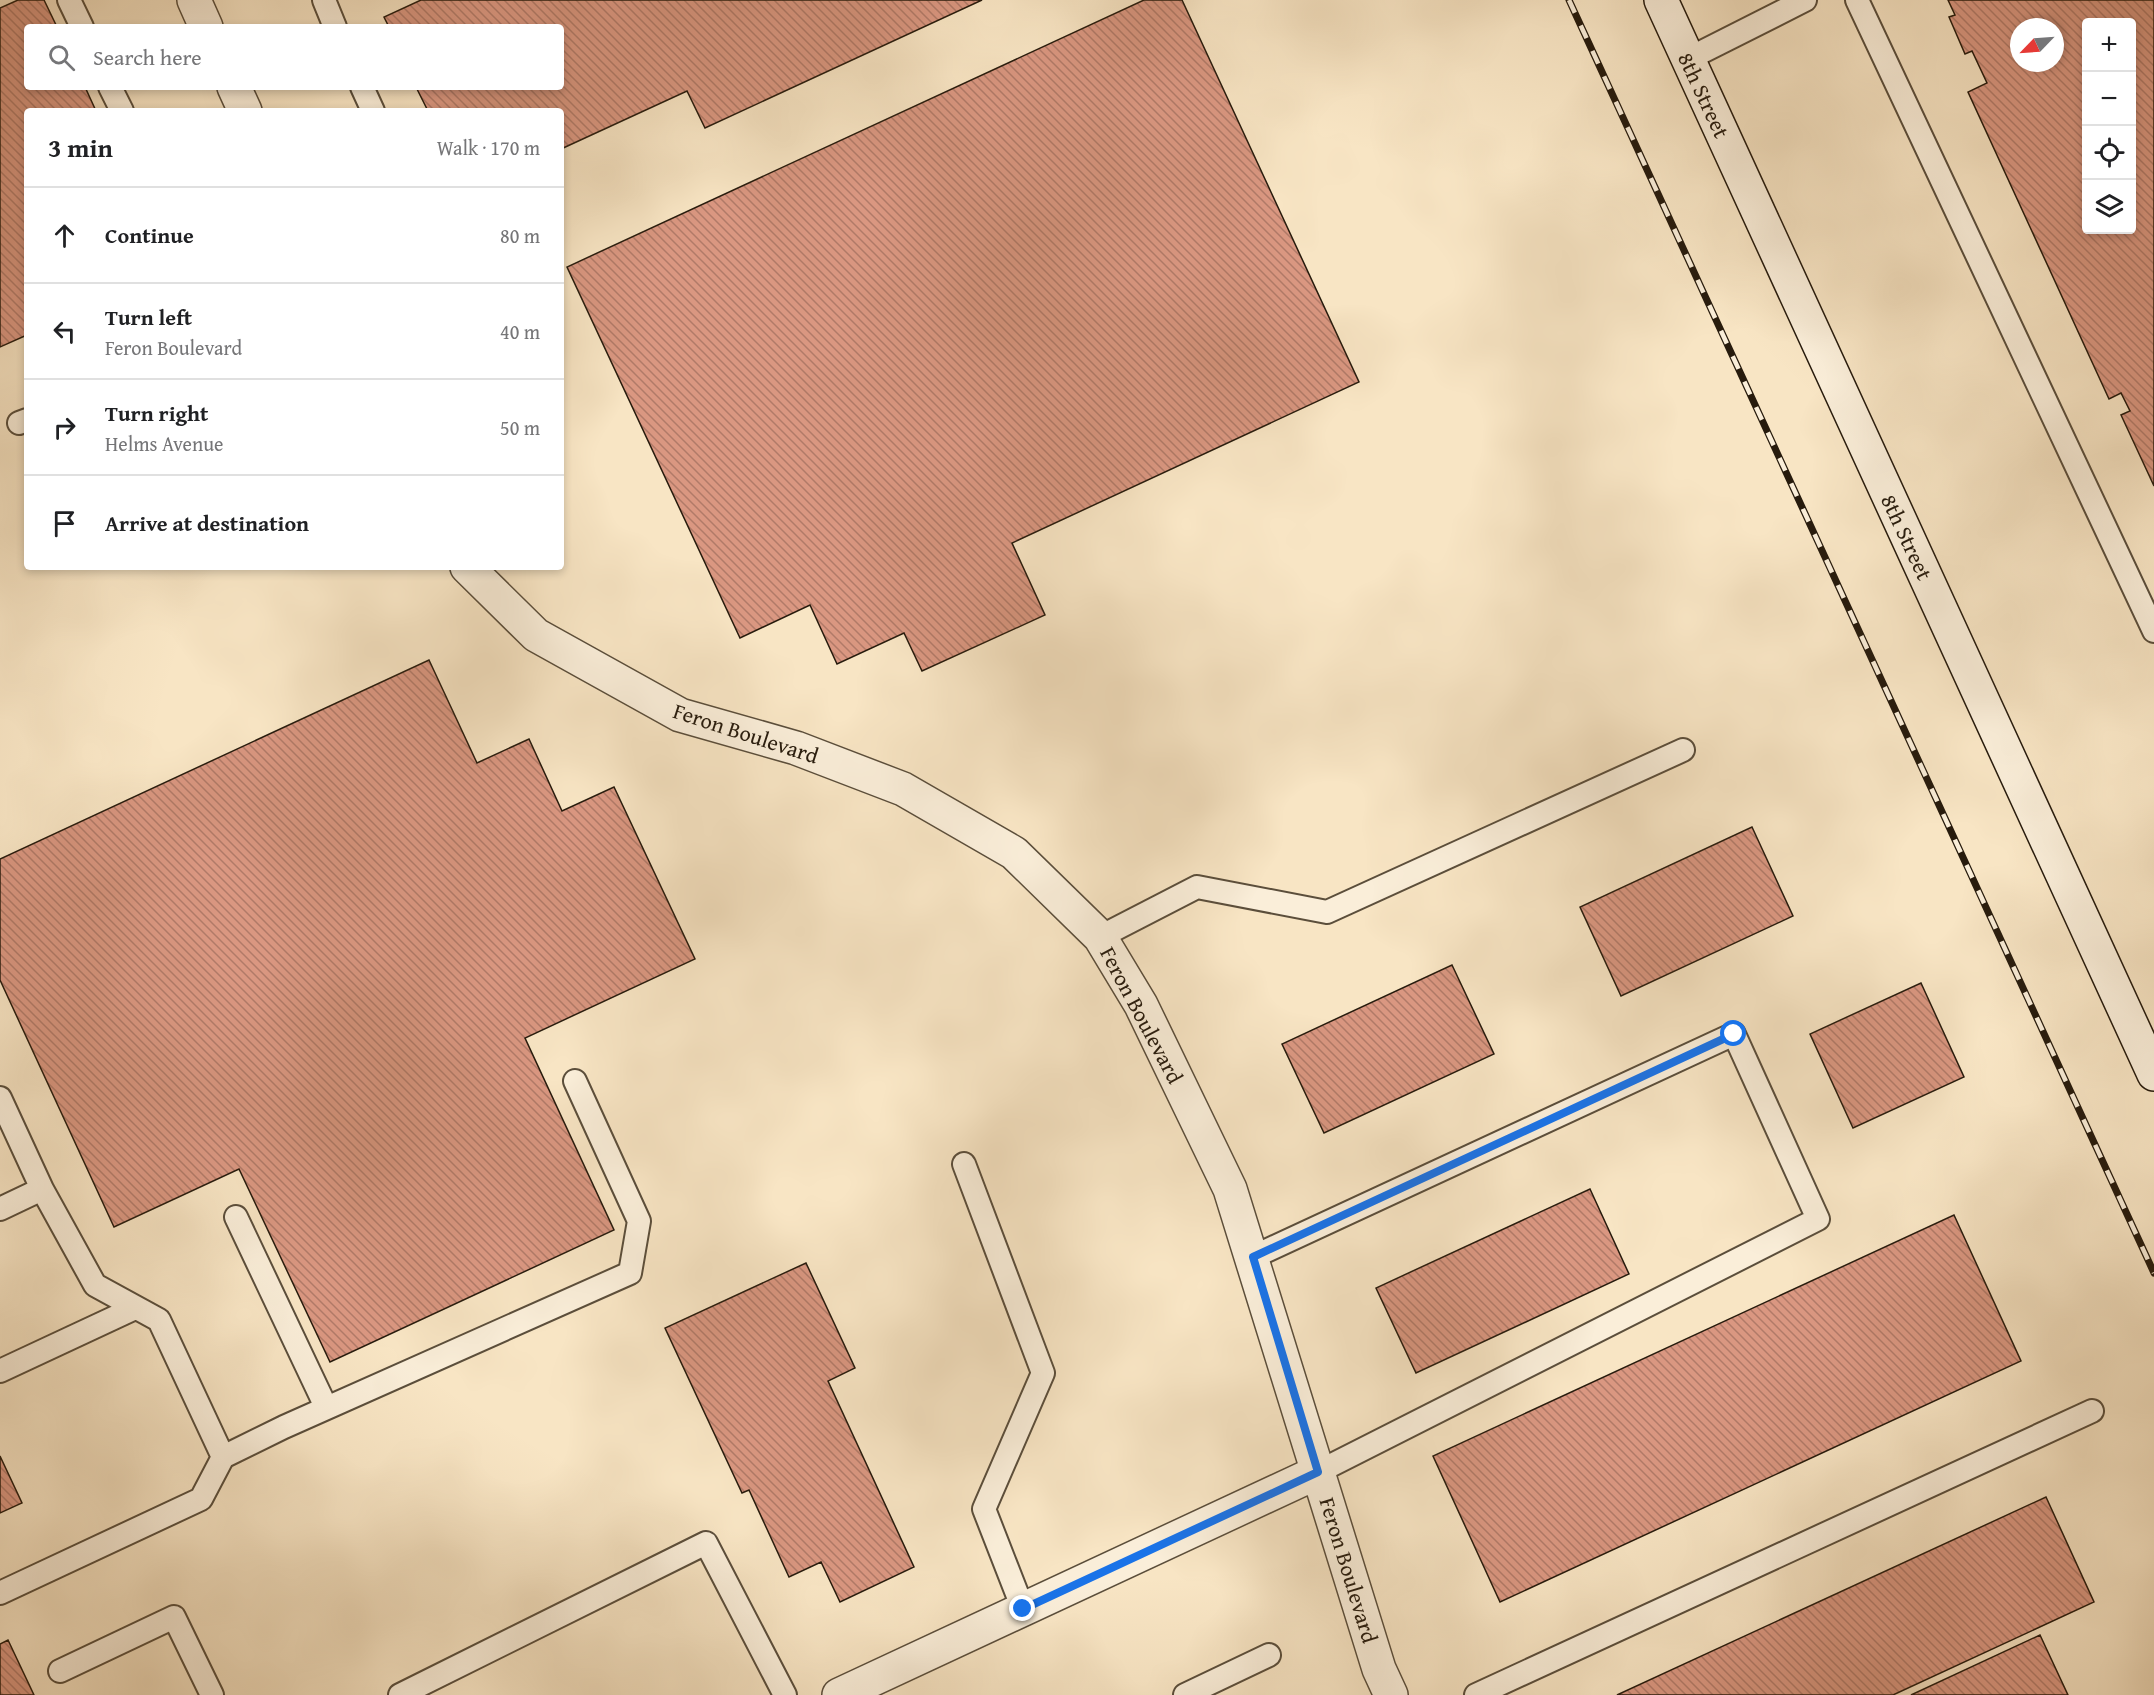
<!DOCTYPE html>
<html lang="en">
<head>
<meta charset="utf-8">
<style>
	:root { --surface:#fff; --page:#f2f2f2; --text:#202124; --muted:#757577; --line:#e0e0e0 }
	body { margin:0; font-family:"Gentium Book Plus",serif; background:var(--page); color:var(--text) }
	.controls { position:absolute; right:18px; top:18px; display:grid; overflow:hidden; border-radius:6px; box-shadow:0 3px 9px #0003 }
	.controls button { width:54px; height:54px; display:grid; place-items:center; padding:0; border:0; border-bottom:2px solid var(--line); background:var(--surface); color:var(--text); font:30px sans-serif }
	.compass { position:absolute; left:2010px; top:18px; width:54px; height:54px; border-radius:50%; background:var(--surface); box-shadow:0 3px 9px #0003; rotate:245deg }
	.stop { position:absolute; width:18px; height:18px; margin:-14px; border:4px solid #1a73e8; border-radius:50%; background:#fff }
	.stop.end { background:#1a73e8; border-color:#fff; box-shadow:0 2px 6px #0008 }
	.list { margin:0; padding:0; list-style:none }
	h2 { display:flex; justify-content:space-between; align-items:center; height:78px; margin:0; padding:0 24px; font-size:26px }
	h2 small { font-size:20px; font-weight:400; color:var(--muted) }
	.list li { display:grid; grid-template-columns:39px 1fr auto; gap:18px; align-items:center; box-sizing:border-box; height:96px; padding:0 24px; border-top:2px solid var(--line) }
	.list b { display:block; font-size:22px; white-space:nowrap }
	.list p { margin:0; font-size:20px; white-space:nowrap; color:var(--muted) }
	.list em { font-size:20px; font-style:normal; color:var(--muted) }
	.icon { flex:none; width:33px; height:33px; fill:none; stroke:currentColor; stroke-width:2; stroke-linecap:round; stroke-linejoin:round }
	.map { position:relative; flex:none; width:2154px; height:1695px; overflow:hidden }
	.search { position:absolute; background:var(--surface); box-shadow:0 3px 9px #0003; left:24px; top:24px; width:540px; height:66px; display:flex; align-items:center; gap:15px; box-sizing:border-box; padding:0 21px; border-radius:6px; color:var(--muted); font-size:22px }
	.panel { position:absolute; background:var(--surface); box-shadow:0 3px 9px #0003; left:24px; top:108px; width:540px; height:462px; border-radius:6px }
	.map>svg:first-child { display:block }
</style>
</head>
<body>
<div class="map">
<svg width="2154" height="1695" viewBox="0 0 2154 1695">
	<defs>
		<pattern id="building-back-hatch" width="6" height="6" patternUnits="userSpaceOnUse" patternTransform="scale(1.5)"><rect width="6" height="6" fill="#da9781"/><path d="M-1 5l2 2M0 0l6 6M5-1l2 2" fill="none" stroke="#b17a68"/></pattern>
	</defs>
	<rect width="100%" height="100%" fill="#f8e5c4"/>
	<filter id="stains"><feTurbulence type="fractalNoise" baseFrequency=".00333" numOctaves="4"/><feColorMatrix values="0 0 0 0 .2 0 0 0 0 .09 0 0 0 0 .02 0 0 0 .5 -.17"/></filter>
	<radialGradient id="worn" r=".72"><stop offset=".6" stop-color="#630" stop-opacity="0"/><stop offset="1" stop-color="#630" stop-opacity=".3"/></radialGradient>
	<path fill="url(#building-back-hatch)" stroke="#271b0d" stroke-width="1.5" fill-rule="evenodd" d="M18,0H44L57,27H27V87H85L96,111H27V335L0,347V8Z
		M421,0H982L705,128L687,91L561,149V111H428L416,87H561V27H389L384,17Z
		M1144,0H1182L1359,382L1012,543L1045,615L922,671L904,633L837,664L810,605L740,638L567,267Z
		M1948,0H2154V486L2121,415L2130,411L2121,393L2109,399L1968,92L1987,83L1972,51L1965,54L1949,17L1955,15ZM2086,22H2132V230H2086ZM2019,27H2055V63H2019Z
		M429,660L477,763L529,739L562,811L614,787L695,959L525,1038L614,1230L330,1362L239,1169L114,1227L0,980V859Z
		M1752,827L1793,916L1621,996L1580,907Z
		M1452,965L1494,1054L1324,1133L1282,1044Z
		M1921,983L1964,1077L1853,1128L1810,1034Z
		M1590,1189L1629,1274L1416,1373L1376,1288Z
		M1954,1215L2021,1361L1500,1602L1433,1456Z
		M806,1263L855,1368L828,1381L914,1567L840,1602L821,1562L789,1577L749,1490L742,1493L665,1328Z
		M0,1456L22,1503L0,1513Z
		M2046,1497L2094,1602L1893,1695H1617Z
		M2040,1635L2068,1695H1911Z
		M8,1640L34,1695H0V1644Z"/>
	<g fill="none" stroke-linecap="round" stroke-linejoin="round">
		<g stroke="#5b4e3b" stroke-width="26">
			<path id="lane" d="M69,0L82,27
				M324,0L335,27
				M1857,0L2154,631
				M1688,59L1805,0
				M110,87L122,111
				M362,87L373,111
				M19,423L27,420
				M1100,937L1197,887L1327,912L1683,750
				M0,1098L42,1189L0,1209
				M964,1164L1043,1373L984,1509L1023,1609
				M236,1217L326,1407
				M1253,1257L1734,1034L1818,1219L1318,1472
				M0,1371L135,1308
				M223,1457L284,1427L630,1273L639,1221L575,1081
				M0,1593L201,1499L223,1457L159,1320L95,1285L42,1189
				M60,1671L174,1617L212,1695
				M400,1695L706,1543L785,1695
				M1185,1695L1269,1655
				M1476,1695L2092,1411"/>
		</g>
		<g stroke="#5b4e3b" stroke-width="36">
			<path id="street" d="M194,0L206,27
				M234,87L245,111
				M467,567L536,635L680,715L796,748L903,789L1014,853L1100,937L1141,1005L1230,1189L1379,1669L1391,1695
				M839,1695L1318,1472"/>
		</g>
		<g stroke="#271b0d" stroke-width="36">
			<path id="secondary" d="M1661,0L2154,1074"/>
		</g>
		<use href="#lane" stroke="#faeed9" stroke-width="22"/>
		<use href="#street" stroke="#faeed9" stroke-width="33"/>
		<use href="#secondary" stroke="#faeed9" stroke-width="33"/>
		<g stroke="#271b0d" stroke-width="7">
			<path id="rail" d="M1569,0L2154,1273"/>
		</g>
		<use href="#rail" stroke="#faeed9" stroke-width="4.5" stroke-dasharray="14" stroke-linecap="butt"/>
	</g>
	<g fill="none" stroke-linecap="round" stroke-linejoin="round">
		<path stroke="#1a73e8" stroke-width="8" d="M1023,1609L1318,1472L1253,1257L1734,1034"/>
	</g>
	<g text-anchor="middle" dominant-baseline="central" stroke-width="6" stroke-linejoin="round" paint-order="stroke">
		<g font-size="22" fill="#271b0d" stroke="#faeed9">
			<text transform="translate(1704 95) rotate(65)">8th Street</text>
			<text transform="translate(1907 537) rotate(65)">8th Street</text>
			<text transform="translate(746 733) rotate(18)">Feron Boulevard</text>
			<text transform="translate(1142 1015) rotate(62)">Feron Boulevard</text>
			<text transform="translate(1349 1570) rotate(73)">Feron Boulevard</text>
		</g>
	</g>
	<rect width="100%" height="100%" filter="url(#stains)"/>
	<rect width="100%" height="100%" fill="url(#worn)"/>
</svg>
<div class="controls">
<button>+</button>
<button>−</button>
<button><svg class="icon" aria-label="locate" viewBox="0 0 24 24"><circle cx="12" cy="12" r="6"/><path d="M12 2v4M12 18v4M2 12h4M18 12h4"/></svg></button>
<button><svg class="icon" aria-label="layers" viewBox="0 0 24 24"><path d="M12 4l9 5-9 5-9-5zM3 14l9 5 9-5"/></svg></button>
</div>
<svg class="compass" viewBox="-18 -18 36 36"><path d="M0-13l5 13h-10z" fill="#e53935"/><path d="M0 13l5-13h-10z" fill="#757577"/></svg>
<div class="stop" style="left:1734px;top:1034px"></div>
<div class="stop end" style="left:1023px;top:1609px"></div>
<div class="search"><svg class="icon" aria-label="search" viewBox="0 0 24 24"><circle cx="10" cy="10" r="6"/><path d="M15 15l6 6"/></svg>Search here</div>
<section class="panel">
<h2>3 min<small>Walk · 170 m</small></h2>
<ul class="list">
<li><svg class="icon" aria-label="ahead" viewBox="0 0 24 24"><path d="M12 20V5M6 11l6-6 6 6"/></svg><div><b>Continue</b></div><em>80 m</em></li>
<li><svg class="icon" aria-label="left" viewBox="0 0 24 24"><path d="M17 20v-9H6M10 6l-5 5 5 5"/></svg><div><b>Turn left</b><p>Feron Boulevard</p></div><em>40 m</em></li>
<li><svg class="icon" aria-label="right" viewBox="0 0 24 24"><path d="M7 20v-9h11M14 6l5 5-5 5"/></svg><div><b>Turn right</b><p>Helms Avenue</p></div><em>50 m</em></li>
<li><svg class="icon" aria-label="arrive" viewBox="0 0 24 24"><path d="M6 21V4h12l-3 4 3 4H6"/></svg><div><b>Arrive at destination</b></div></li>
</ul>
</section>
</div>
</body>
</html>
